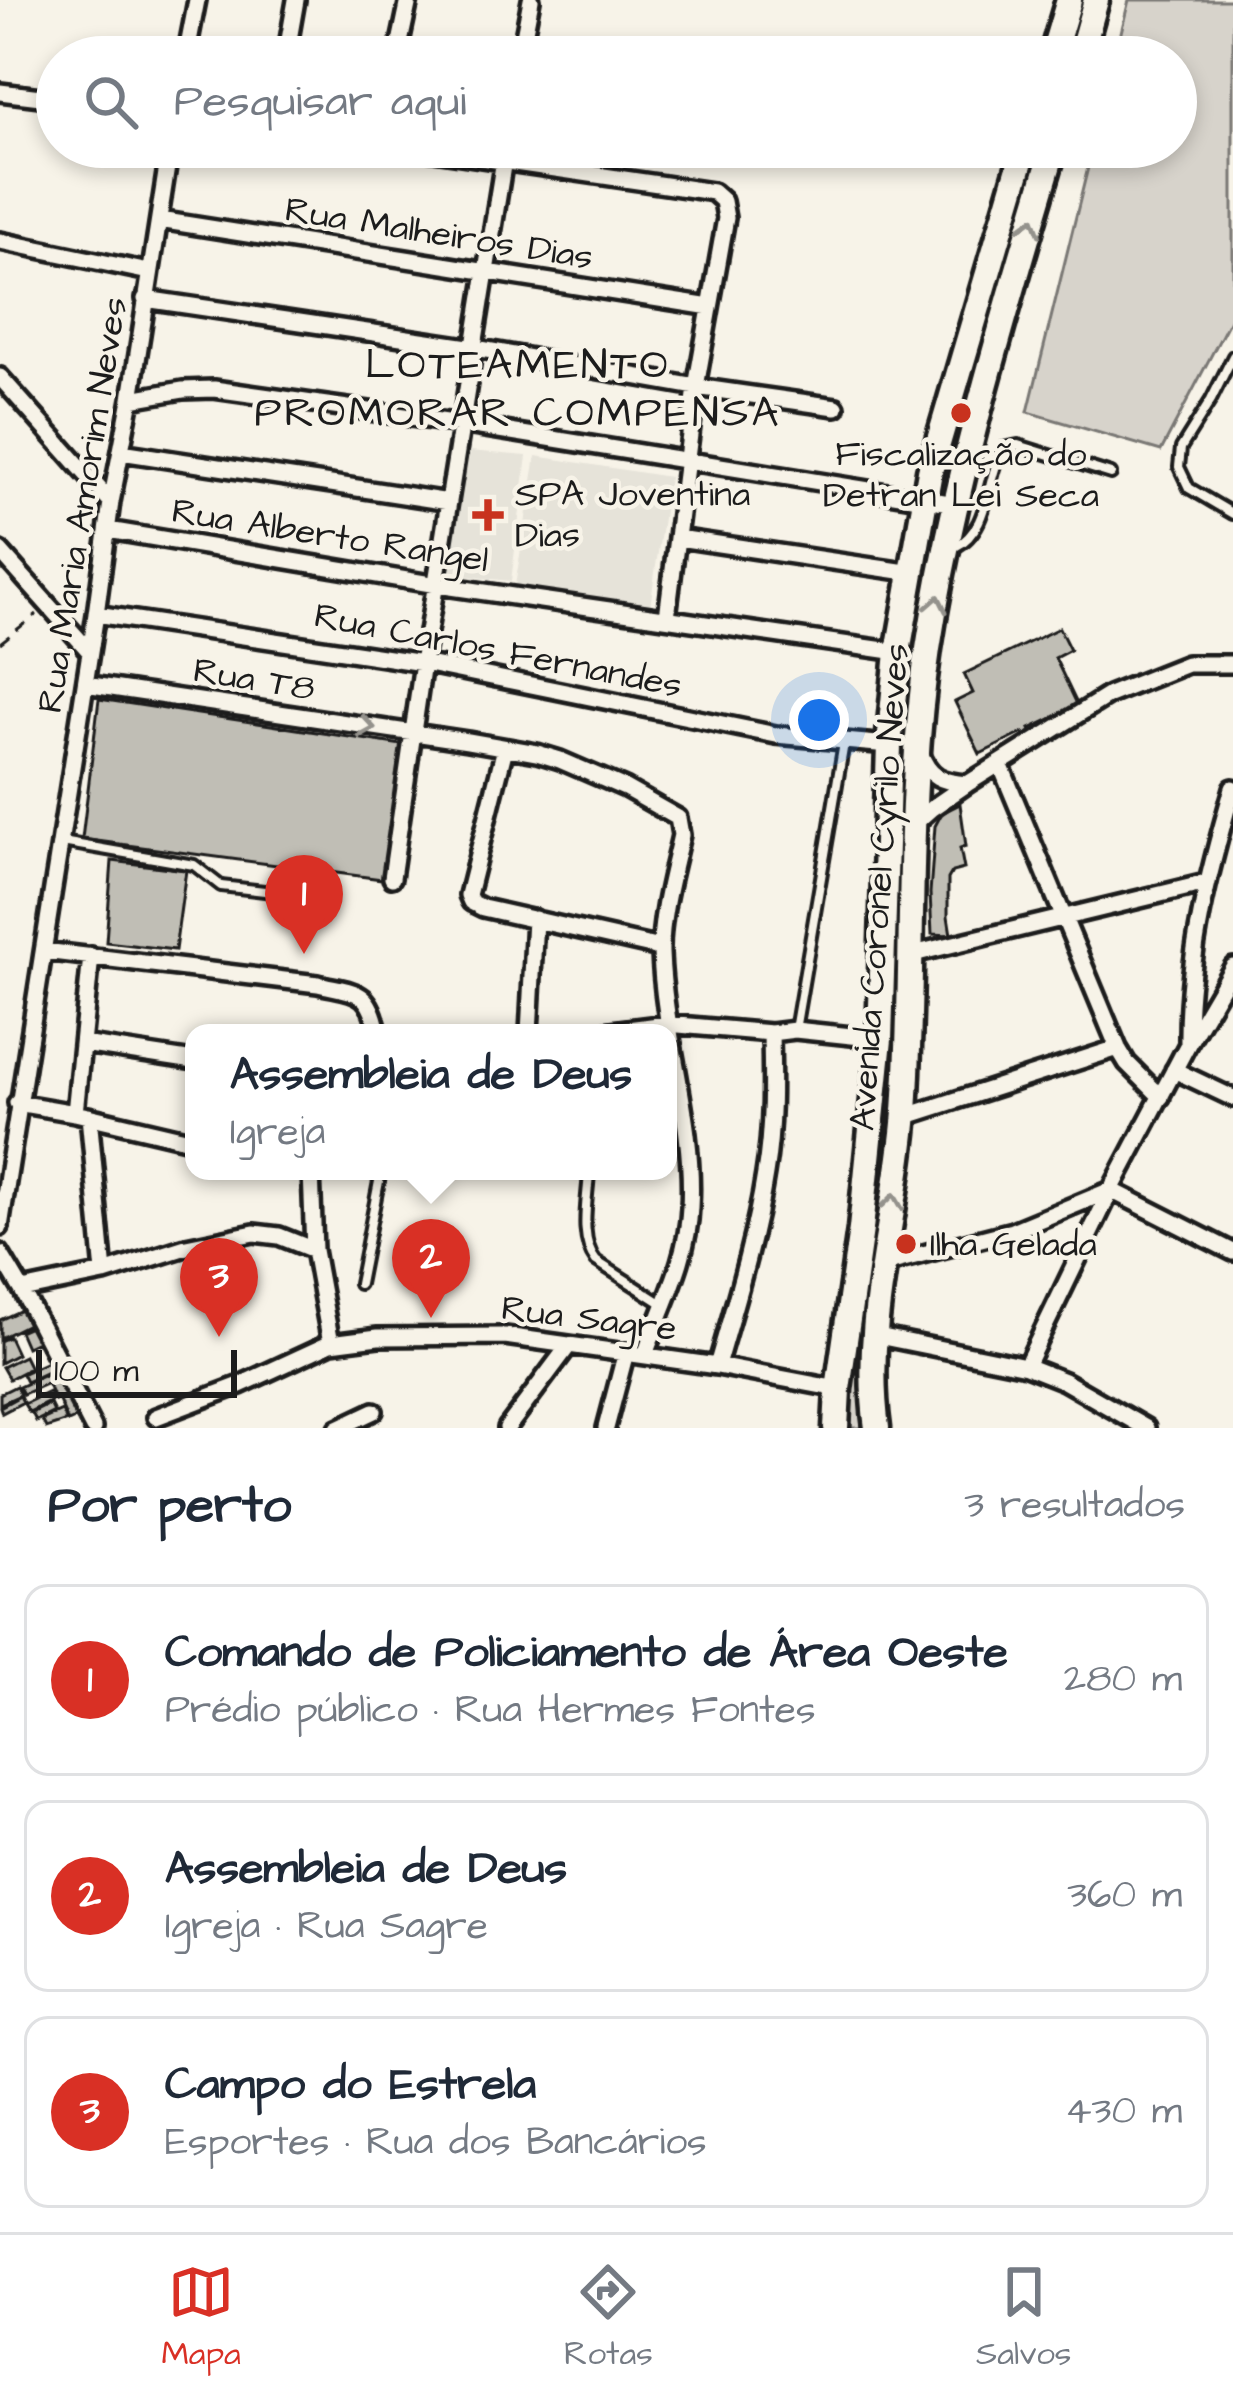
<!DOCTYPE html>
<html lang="pt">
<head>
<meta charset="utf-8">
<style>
	:root { --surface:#fff; --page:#f6f6f7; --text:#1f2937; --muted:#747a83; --line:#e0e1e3; --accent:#d93025 }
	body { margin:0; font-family:"Architects Daughter",sans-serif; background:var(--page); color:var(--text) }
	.scale { position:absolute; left:36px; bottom:30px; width:201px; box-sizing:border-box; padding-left:12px; border:6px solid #1c1c1c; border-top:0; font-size:33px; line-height:42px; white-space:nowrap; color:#1c1c1c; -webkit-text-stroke:9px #f7f3e8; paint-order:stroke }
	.you { position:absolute; left:819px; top:720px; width:42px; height:42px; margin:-30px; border:9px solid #fff; border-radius:50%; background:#1a73e8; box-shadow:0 0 0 18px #1a73e833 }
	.badge { display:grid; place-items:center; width:78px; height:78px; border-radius:50%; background:var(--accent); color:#fff; font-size:39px; font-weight:700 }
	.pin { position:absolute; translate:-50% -99px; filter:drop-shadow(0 3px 6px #0008) }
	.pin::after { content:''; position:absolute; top:63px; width:42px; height:36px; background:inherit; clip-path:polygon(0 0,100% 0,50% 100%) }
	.popup { position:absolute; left:185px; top:1024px; width:492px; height:156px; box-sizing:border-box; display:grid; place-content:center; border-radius:24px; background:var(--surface); filter:drop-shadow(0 3px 9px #0005); font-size:39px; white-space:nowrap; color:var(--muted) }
	.popup b { font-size:45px; color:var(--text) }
	.popup::after { content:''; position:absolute; left:50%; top:100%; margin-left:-24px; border:24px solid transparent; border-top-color:var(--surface) }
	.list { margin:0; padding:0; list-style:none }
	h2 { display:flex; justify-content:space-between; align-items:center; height:156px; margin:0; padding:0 48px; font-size:51px }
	h2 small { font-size:39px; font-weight:400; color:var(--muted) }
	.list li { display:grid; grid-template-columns:78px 1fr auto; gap:36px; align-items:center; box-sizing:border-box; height:192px; margin:0 24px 24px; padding:0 24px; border:3px solid var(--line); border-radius:24px }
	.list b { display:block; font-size:45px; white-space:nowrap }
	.list p { margin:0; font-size:39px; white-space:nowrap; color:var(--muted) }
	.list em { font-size:39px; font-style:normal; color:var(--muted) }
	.icon { flex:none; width:66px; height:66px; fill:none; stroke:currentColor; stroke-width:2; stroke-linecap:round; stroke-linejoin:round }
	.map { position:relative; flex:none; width:1233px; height:1428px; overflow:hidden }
	.search { position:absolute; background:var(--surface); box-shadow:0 6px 18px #0003; left:36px; right:36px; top:36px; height:132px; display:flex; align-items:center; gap:30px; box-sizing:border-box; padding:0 42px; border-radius:66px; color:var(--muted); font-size:45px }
	.sheet { height:804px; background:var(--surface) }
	nav { display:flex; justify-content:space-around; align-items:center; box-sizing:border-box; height:168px; border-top:3px solid var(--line); background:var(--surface); font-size:33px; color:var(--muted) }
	nav a { display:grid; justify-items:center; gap:6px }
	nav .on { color:var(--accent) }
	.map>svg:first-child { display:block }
</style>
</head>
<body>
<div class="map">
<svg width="1233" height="1428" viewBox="0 0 1233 1428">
	<rect width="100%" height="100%" fill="#f7f3e8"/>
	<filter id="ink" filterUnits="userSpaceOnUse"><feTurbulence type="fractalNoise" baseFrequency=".00833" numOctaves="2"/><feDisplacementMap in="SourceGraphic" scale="24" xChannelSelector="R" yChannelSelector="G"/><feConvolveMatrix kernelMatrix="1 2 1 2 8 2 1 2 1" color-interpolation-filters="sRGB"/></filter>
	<g filter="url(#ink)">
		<path fill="#e6e3d9" d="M470,451L527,456L511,581L443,574Z
			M536,456L669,477L650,607L515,586Z"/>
		<path fill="#d7d3cb" stroke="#7a7874" stroke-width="3" d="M1129,0H1233V314L1161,451L1028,412L1093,147H1176V57H1115Z
			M857,1312L868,1313L870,1428H846Z"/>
		<path fill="#c0beb5" stroke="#1c1c1c" stroke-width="3" d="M961,393L970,397L960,431L951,429Z
			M1059,628L1070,650L1055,658L1078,706L1030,729L1033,735L1025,739L1023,733L980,754L955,702L973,693L964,674Z
			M99,699L402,745L382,879L82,839Z
			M960,804L966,846L960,848L964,869L952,872L948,879V916L951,935L932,934L930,893L935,826L942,813Z
			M112,861L186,870L175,950L106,942Z
			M28,1307L34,1321L0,1338V1320Z
			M35,1324L43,1339L26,1347L19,1331Z
			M9,1337L17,1354L0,1363V1341Z
			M24,1356L30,1368L9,1379L2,1367Z
			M54,1359L58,1367L26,1382L22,1374Z
			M54,1371L57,1379L23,1394L19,1387Z
			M62,1378L70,1394L55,1401L48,1385Z
			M16,1386L20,1395L0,1404V1394Z
			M49,1392L53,1400L29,1412L24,1404Z
			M20,1396L23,1402L2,1413L0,1407Z
			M71,1396L81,1416L68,1422L59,1401Z
			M50,1404L54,1412L36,1421L32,1413Z
			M62,1411L67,1421L46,1428L42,1420Z"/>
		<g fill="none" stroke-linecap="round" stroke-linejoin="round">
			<g stroke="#1c1c1c" stroke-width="16">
				<path id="service" d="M1233,356L1211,400L1181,448L1179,467L1189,488L1233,514
					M955,547C990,530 986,479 1003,448L1018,445L1111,474
					M62,842L194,865L221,886L273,892
					M795,1030L844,743
					M589,1171C588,1199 578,1238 596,1261L663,1304
					M359,1284L381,1171"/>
			</g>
			<g stroke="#1c1c1c" stroke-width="24">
				<path id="minor" d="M186,57L197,0
					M286,57L296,0
					M397,57L409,0
					M520,57L531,0
					M0,92L57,99
					M406,147L713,192L723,201L726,218L696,387L667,617
					M159,220L710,307
					M0,241L149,272
					M145,299L475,348L696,387L836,407
					M0,377L111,502
					M131,399L183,390L214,389L461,424L956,504
					M121,452L449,502
					M108,530L437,585L898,652
					M678,538L913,573
					M0,551L90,652
					M96,614L423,663L776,735L889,745
					M85,684L468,741L537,753L560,760L625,788L678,818L681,835C673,871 660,917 661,953C664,1038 695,1122 690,1207C688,1260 662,1306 645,1355
					M505,748L468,895L471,902L483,908L660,948
					M920,752C929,778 942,782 967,784
					M1000,764L1118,1048L1127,1063L1161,1097
					M913,825L932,808L967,784L1109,695L1187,664H1233
					M392,878L423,663L506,147
					M44,951L318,984C357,993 370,989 378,1033
					M913,954L1206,883
					M529,1033L535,919
					M596,1033L667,1024L771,1033L795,1030L880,1039
					M1188,1043C1187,956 1209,871 1233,788
					M83,1044L194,1061
					M1174,1070L1233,1098
					M17,1103L75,1113L194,1141
					M75,1113L91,956
					M89,1116L104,1273
					M904,1117L1118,1048
					M311,1171L314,1250L331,1343
					M0,1227L96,614L111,502L131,399L170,147
					M0,1253L22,1290L93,1428
					M884,1264L1012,1231L1111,1190L1233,1252
					M22,1290L104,1273L186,1247L254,1233L279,1236L314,1250
					M873,1335L1026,1366L1064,1381L1146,1428
					M717,1366C735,1303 755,1239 765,1174C773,1127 772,1079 771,1033
					M1026,1366L1111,1190L1188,1044L1233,967
					M156,1417L240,1385L331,1343L378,1337L505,1336L717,1366L838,1389
					M338,1428L374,1411
					M507,1428L569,1345
					M606,1428L626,1352"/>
			</g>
			<g stroke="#1c1c1c" stroke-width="33">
				<path id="trunk" d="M1052,57L1069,0
					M1080,57L1096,0
					M836,1428L838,1389L861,1229L880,1039L889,745L898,652L930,471L1025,147
					M877,1428C862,1321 897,1219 905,1112C915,958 905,802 928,649C954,478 1005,313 1054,147"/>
			</g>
			<path stroke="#1c1c1c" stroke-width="3" stroke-dasharray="12 9" stroke-linecap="butt" d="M0,643L37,614"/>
			<use href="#service" stroke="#f7f3e8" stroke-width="8"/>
			<use href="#minor" stroke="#f7f3e8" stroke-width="15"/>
			<use href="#trunk" stroke="#f7f3e8" stroke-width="24"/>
		</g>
		<defs><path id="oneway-chevron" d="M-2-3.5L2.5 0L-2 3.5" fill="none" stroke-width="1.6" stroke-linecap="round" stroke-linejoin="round" transform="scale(3)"/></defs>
		<g stroke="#94928c">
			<use href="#oneway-chevron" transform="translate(1031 226) rotate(-73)"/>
			<use href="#oneway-chevron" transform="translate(937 604) rotate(-79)"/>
			<use href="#oneway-chevron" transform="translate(367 727) rotate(9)"/>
			<use href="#oneway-chevron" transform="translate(893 1202) rotate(-82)"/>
		</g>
	</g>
	<g fill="#c8321e" stroke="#f7f3e8" stroke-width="4.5">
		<circle cx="961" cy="413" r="12"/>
		<path d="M482 497h12v12h12v12h-12v12h-12v-12h-12v-12h12z"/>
		<circle cx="906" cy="1244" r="12"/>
	</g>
	<g text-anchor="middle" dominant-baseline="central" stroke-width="9" stroke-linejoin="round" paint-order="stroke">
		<g font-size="36" fill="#1c1c1c" stroke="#f7f3e8">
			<text transform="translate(439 234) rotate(9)">Rua Malheiros Dias</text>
			<text transform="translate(83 505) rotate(-81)">Rua Maria Amorim Neves</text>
			<text transform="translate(330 536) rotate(9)">Rua Alberto Rangel</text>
			<text transform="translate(498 651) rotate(11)">Rua Carlos Fernandes</text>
			<text transform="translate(254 680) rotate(9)">Rua T8</text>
			<text transform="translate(880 887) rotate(-86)">Avenida Coronel Cyrilo Neves</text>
			<text transform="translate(589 1319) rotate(7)">Rua Sagre</text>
		</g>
		<g font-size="36" fill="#1c1c1c" stroke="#f7f3e8" text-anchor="start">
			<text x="961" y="454" text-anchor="middle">Fiscalização do<tspan x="961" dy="41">Detran Lei Seca</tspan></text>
			<text x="515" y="494">SPA Joventina<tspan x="515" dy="41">Dias</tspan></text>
			<text x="930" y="1244">Ilha Gelada</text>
		</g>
		<g font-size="42" letter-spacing="3" fill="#1c1c1c" stroke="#f7f3e8">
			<text x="518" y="366">LOTEAMENTO<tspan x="518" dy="48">PROMORAR COMPENSA</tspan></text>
		</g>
	</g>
</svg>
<div class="scale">100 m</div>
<div class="you"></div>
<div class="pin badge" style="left:304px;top:954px">1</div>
<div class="pin badge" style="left:431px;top:1318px">2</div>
<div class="popup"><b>Assembleia de Deus</b>Igreja</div>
<div class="pin badge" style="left:219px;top:1337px">3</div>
<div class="search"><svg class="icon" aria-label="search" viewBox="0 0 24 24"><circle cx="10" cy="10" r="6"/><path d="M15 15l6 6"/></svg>Pesquisar aqui</div>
</div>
<section class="sheet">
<h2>Por perto<small>3 resultados</small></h2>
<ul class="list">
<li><span class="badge">1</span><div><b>Comando de Policiamento de Área Oeste</b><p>Prédio público · Rua Hermes Fontes</p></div><em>280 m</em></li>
<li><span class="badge">2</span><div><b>Assembleia de Deus</b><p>Igreja · Rua Sagre</p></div><em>360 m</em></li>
<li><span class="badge">3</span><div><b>Campo do Estrela</b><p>Esportes · Rua dos Bancários</p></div><em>430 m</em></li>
</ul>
</section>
<nav>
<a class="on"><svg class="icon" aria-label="map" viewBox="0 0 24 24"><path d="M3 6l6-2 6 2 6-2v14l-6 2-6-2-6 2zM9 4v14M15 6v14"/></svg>Mapa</a>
<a><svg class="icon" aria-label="directions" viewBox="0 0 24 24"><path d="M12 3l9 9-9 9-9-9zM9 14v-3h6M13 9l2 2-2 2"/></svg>Rotas</a>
<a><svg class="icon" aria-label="saved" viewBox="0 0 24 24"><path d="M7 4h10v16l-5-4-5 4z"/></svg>Salvos</a>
</nav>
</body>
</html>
